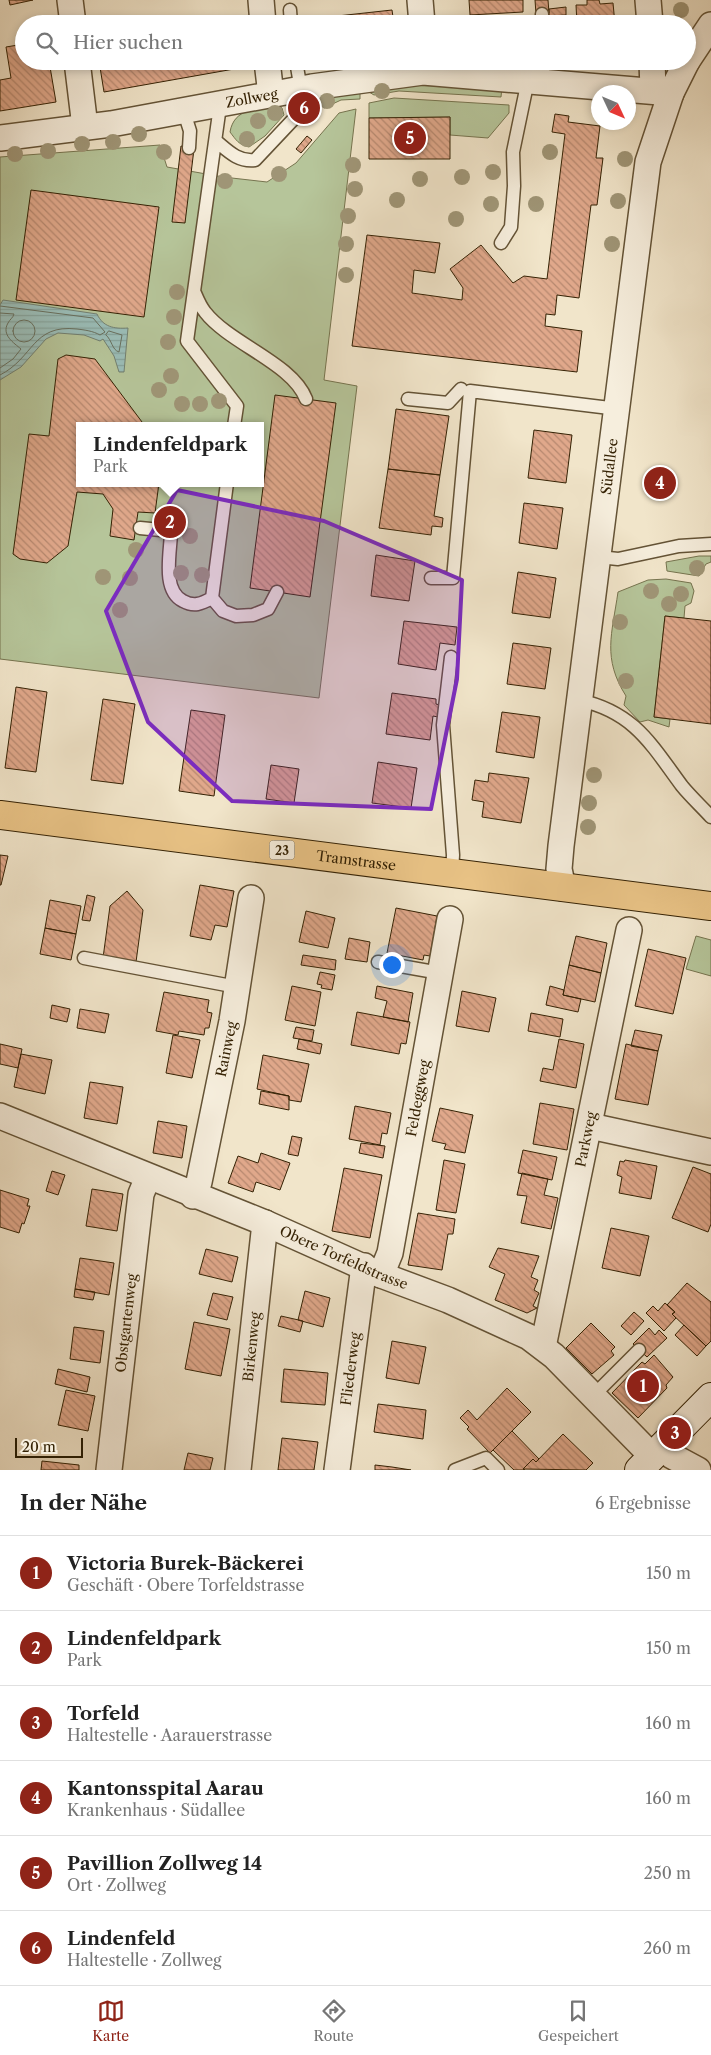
<!DOCTYPE html>
<html lang="de">
<head>
<meta charset="utf-8">
<style>
	:root { --surface:#fff; --page:#f6f6f6; --text:#222; --muted:#767676; --line:#e0e0e0; --accent:#8f2418 }
	body { margin:0; font-family:"Libre Caslon Text",serif; background:var(--page); color:var(--text) }
	.compass { position:absolute; left:591px; top:85px; width:45px; height:45px; border-radius:50%; background:var(--surface); box-shadow:0 2px 8px #0003; rotate:134deg }
	.scale { position:absolute; left:15px; bottom:12px; width:68px; box-sizing:border-box; padding-left:5px; border:2px solid #352204; border-top:0; font-size:14px; line-height:18px; white-space:nowrap; color:#352204; -webkit-text-stroke:4px #f6eedd; paint-order:stroke }
	.you { position:absolute; left:391px; top:964px; width:18px; height:18px; margin:-12px; border:4px solid #fff; border-radius:50%; background:#1a73e8; box-shadow:0 0 0 8px #1a73e833 }
	.badge { display:grid; place-items:center; width:32px; height:32px; border-radius:50%; background:var(--accent); color:#fff; font-size:16px; font-weight:700 }
	.pin { position:absolute; translate:-50% -50%; border:2px solid #fff; box-shadow:0 1px 5px #0006 }
	.popup { position:absolute; left:76px; top:422px; width:188px; height:65px; box-sizing:border-box; display:grid; place-content:center; border-radius:0px; background:var(--surface); filter:drop-shadow(0 1px 4px #0005); font-size:16px; white-space:nowrap; color:var(--muted) }
	.popup b { font-size:19px; color:var(--text) }
	.popup::after { content:''; position:absolute; left:50%; top:100%; margin-left:-10px; border:10px solid transparent; border-top-color:var(--surface) }
	.list { margin:0; padding:0; list-style:none }
	h2 { display:flex; justify-content:space-between; align-items:center; height:65px; margin:0; padding:0 20px; font-size:21px }
	h2 small { font-size:16px; font-weight:400; color:var(--muted) }
	.list li { display:grid; grid-template-columns:32px 1fr auto; gap:15px; align-items:center; box-sizing:border-box; height:75px; padding:0 20px; border-top:1px solid var(--line) }
	.list b { display:block; font-size:19px; white-space:nowrap }
	.list p { margin:0; font-size:16px; white-space:nowrap; color:var(--muted) }
	.list em { font-size:16px; font-style:normal; color:var(--muted) }
	.icon { flex:none; width:28px; height:28px; fill:none; stroke:currentColor; stroke-width:2; stroke-linecap:round; stroke-linejoin:round }
	.map { position:relative; flex:none; width:711px; height:1470px; overflow:hidden }
	.search { position:absolute; background:var(--surface); box-shadow:0 2px 8px #0003; left:15px; right:15px; top:15px; height:55px; display:flex; align-items:center; gap:12px; box-sizing:border-box; padding:0 18px; border-radius:28px; color:var(--muted); font-size:19px }
	.sheet { height:515px; background:var(--surface) }
	nav { display:flex; justify-content:space-around; align-items:center; box-sizing:border-box; height:70px; border-top:1px solid var(--line); background:var(--surface); font-size:14px; color:var(--muted) }
	nav a { display:grid; justify-items:center; gap:2px }
	nav .on { color:var(--accent) }
	.map>svg:first-child { display:block }
</style>
</head>
<body>
<div class="map">
<svg width="711" height="1470" viewBox="0 0 711 1470">
	<defs>
		<pattern id="water-rules" width="6" height="5" patternUnits="userSpaceOnUse" patternTransform="scale(1.25)"><rect width="6" height="5" fill="#9bbfba"/><path d="M0 2.5h6" fill="none" stroke="#86a49e"/></pattern>
		<pattern id="building-back-hatch" width="6" height="6" patternUnits="userSpaceOnUse" patternTransform="scale(1.25)"><rect width="6" height="6" fill="#e0a88b"/><path d="M-1 5l2 2M0 0l6 6M5-1l2 2" fill="none" stroke="#b6886f"/></pattern>
	</defs>
	<rect width="100%" height="100%" fill="#f1e5ca"/>
	<filter id="stains"><feTurbulence type="fractalNoise" baseFrequency=".004" numOctaves="4"/><feColorMatrix values="0 0 0 0 .2 0 0 0 0 .09 0 0 0 0 .02 0 0 0 .5 -.17"/></filter>
	<radialGradient id="worn" r=".72"><stop offset=".6" stop-color="#630" stop-opacity="0"/><stop offset="1" stop-color="#630" stop-opacity=".3"/></radialGradient>
	<path fill="#b6c59a" stroke="#76744f" fill-rule="evenodd" d="M395,85L502,87L501,97L399,91L374,95L369,92L374,86Z
		M360,92V99L341,100L324,108L320,103L321,96Z
		M394,98L509,105V113L488,138L450,135V117L369,118V103Z
		M277,105L282,108L284,115L265,136L249,147C239,145 236,140 230,132C234,108 257,109 277,105Z
		M356,109L324,380L357,386L319,698L0,659V157L160,145L167,167L223,177L267,182L296,163L339,113ZM80,426H260V483H80Z
		M699,556H711V562L706,564L699,576L667,571L666,562Z
		M666,579L691,583L694,591L691,603L685,606L684,618L665,616L654,717L670,719L669,727L648,720L640,722L624,705L626,696C602,658 612,634 618,592L648,580Z
		M696,936L711,940V976L686,969Z"/>
	<path fill="url(#water-rules)" stroke="#728071" d="M3,300L97,314C103,327 114,329 128,328L124,372H119L114,356L103,339L100,341L84,335L58,333L46,339L21,367L0,380V305Z"/>
	<g fill="none" stroke-linecap="round" stroke-linejoin="round">
		<path stroke="#68705f" stroke-width="1" d="M0,306L93,318L105,332L100,335C93,331 85,330 77,329C32,324 34,358 0,375
			M0,313L14,314C13,318 10,319 8,323C1,335 14,343 21,349L13,359L0,368
			M13 331a11 11 0 1 1 22 0a11 11 0 1 1-22 0Z
			M109,331L122,335L119,352C112,350 112,340 106,335Z"/>
	</g>
	<path fill="url(#building-back-hatch)" stroke="#352204" d="M9,0H33L10,5Z
		M469,0H523V12L470,15Z
		M535,0H548L549,13L536,14Z
		M587,0H599L600,4L613,3L615,24H577L576,5H587Z
		M566,7V15L549,16V9Z
		M392,10L394,24H311L310,19Z
		M24,44V61H49L56,102L0,111V80L11,78L6,47Z
		M99,61H232L234,69L104,92Z
		M555,114L569,116L568,122L600,126L596,158H603L597,205H591L579,298L557,295L555,315L546,314L545,326L582,331L577,372L352,346L367,235L440,243L435,273L414,270L412,293L462,300L463,288L450,269L481,245L513,283L524,276L547,279L565,134L552,132Z
		M450,117V159H369V118Z
		M307,136L312,140L301,153L296,149Z
		M181,146L194,149L185,223L172,222Z
		M31,190L159,207L144,317L16,300Z
		M66,355L95,359L145,426H80V483H159L155,513L138,512L134,540L110,536L113,509L103,494L77,492L68,546L47,563L20,559L13,554L29,434L49,436L58,359Z
		M275,395L336,403L310,597L250,588Z
		M396,409L449,416L440,475L388,469Z
		M534,430L572,435L566,483L528,478Z
		M388,469L440,475L434,516L443,518L442,527L432,526L431,535L379,528Z
		M524,503L563,508L557,549L519,543Z
		M376,555L415,561L409,601L371,596Z
		M518,572L556,578L550,618L512,613Z
		M665,616L711,621V724L654,717Z
		M404,621L457,627L455,645L440,643L436,670L398,664Z
		M513,643L551,648L545,689L507,684Z
		M16,687L47,692L36,772L5,768Z
		M392,693L436,699V704L440,705L438,717L433,716L430,740L386,734Z
		M103,699L135,704L123,784L91,780Z
		M191,710L225,715L214,796L179,791Z
		M502,712L540,717L534,758L496,752Z
		M378,762L417,768L411,808L372,803Z
		M271,765L299,769L294,803L266,799Z
		M489,773L529,778L521,823L482,817L484,802L472,800L475,780L488,782Z
		M0,855L8,856L1,885H0Z
		M200,885L234,891L227,927L215,925L211,940L190,936Z
		M127,891L143,910L136,962L103,958L110,906Z
		M87,895L95,897L90,921L82,920Z
		M50,900L81,906L76,934L45,928Z
		M396,908L437,916L430,956L424,955L423,960L387,953Z
		M306,911L335,918L328,948L299,942Z
		M45,928L76,934L71,960L40,954Z
		M576,936L607,943L601,973L569,965Z
		M349,938L370,942L367,962L345,959Z
		M648,949L686,958L673,1014L635,1006Z
		M303,955L336,960L335,970L301,965Z
		M569,965L601,973L595,1002L563,995Z
		M320,972L335,975L332,990L321,988L322,985L317,984Z
		M292,986L321,992L315,1026L285,1020Z
		M377,986L413,993L408,1022L383,1017L387,1001L375,998Z
		M550,986L564,990L563,995L581,999L578,1012L546,1005Z
		M462,991L496,998L489,1032L456,1026Z
		M164,992L209,1000L207,1012L212,1013L209,1028H205L204,1035L179,1031L178,1035L156,1031Z
		M52,1005L70,1009L67,1022L50,1018Z
		M80,1009L109,1014L105,1033L77,1028Z
		M357,1012L410,1022L406,1044L401,1043L399,1054L351,1045Z
		M531,1013L563,1019L560,1037L528,1031Z
		M296,1027L314,1030L312,1041L293,1038Z
		M635,1030L662,1035L658,1051L631,1046Z
		M173,1035L200,1040L192,1078L166,1073Z
		M299,1039L322,1044L320,1054L297,1049Z
		M559,1039L584,1044L576,1088L540,1081L543,1068L553,1070Z
		M0,1044L22,1049L18,1068L0,1064Z
		M626,1044L658,1051L648,1105L615,1099Z
		M21,1054L52,1060L45,1094L14,1087Z
		M263,1055L309,1064L301,1102L289,1100V1096L257,1089Z
		M90,1082L123,1087L117,1124L84,1118Z
		M261,1091L289,1096V1110L259,1104Z
		M540,1103L574,1109L567,1150L533,1144Z
		M355,1106L391,1113L387,1134L382,1133L380,1145L349,1139Z
		M440,1108L473,1115L465,1153L444,1149L446,1144L432,1141Z
		M158,1121L187,1126L182,1158L153,1153Z
		M292,1136L302,1138L298,1156L288,1154Z
		M361,1143L385,1146L383,1158L359,1153Z
		M523,1150L557,1157L552,1180L518,1173Z
		M261,1153L290,1163L280,1190L256,1182L253,1192L228,1183L238,1156L258,1163Z
		M444,1160L465,1164L456,1213L436,1210Z
		M625,1160L657,1166L651,1199L619,1193L622,1177L617,1175L620,1161L624,1162Z
		M693,1167L711,1174V1224L708,1232L672,1218Z
		M344,1168L382,1175L370,1238L332,1231Z
		M52,1171L65,1175L58,1195L46,1191Z
		M522,1173L548,1179L544,1195L558,1198L551,1229L521,1223L527,1196L517,1195Z
		M92,1189L123,1194L117,1231L86,1226Z
		M0,1190L29,1199L27,1206H30L24,1224L22,1223L19,1233L0,1227Z
		M418,1213L455,1219L453,1234H448L442,1270L408,1265Z
		M611,1228L649,1236L640,1276L602,1268Z
		M498,1248L539,1256L531,1277L538,1280L534,1290L539,1293L533,1306L537,1308L527,1313L495,1300L505,1274L489,1267Z
		M206,1249L238,1257L232,1282L199,1274Z
		M80,1258L114,1263L109,1295L75,1289Z
		M687,1283L711,1302V1341L706,1346L672,1314L675,1312L667,1305Z
		M75,1289L95,1292L93,1300L74,1297Z
		M305,1291L330,1298L323,1327L298,1320Z
		M213,1293L233,1297L227,1320L207,1315Z
		M665,1303L675,1312L672,1314L676,1318L664,1331L646,1313L653,1306L658,1311Z
		M634,1312L644,1321L631,1335L621,1326Z
		M281,1316L303,1321L300,1332L278,1326Z
		M194,1322L230,1329L221,1376L185,1369Z
		M591,1323L615,1347L611,1351L614,1355L592,1374L566,1348Z
		M684,1325L706,1346L697,1356L675,1335Z
		M74,1327L104,1331L100,1363L70,1359Z
		M649,1328L655,1335L659,1330L667,1338L647,1357L633,1344Z
		M392,1341L426,1347L419,1384L386,1378Z
		M654,1355L673,1377L666,1385L667,1388L638,1418L612,1393L642,1362L645,1364Z
		M58,1369L90,1377L87,1392L55,1384Z
		M284,1369L328,1373L325,1405L281,1402Z
		M507,1388L531,1412L490,1453L467,1429L469,1427L460,1418L468,1410L477,1420Z
		M66,1390L95,1396L88,1431L58,1425Z
		M378,1404L426,1410L423,1439L374,1432Z
		M512,1431L539,1459L536,1462L533,1459L523,1469L525,1470H514L493,1450Z
		M563,1434L593,1463L586,1470L523,1469L533,1459L536,1462Z
		M282,1438L318,1442L314,1470H278Z
		M188,1453L213,1458L210,1470H184Z
		M42,1461L79,1465V1470H41Z
		M375,1465L392,1467L411,1470H375Z"/>
	<g fill="none" stroke-linecap="round" stroke-linejoin="round">
		<g stroke="#645336" stroke-width="15">
			<path id="service" d="M290,10L291,24
				M542,14V24
				M296,61L301,90
				M543,81V61
				M220,106L187,341L237,406L234,426
				M184,112L190,131L189,148
				M216,141C228,151 238,162 255,160L304,108L310,101L312,87
				M501,243L511,227L514,186L513,152L528,80
				M194,291C197,298 200,306 205,312C230,344 292,363 306,399
				M408,399L448,403L461,389
				M140,528L171,531C171,551 161,590 183,601C194,607 201,604 212,598L227,483
				M599,557L618,559L679,546L711,544
				M431,578H453L470,391L618,409
				M212,598L223,611L236,616L253,615L268,609L277,592
				M451,657L443,725L453,855L452,872
				M579,700C634,712 651,744 682,786C691,797 702,807 711,817
				M84,958L237,987
				M378,962L440,973
				M592,1397L639,1350
				M455,1470L486,1458L498,1470"/>
		</g>
		<g stroke="#645336" stroke-width="28">
			<g id="minor">
				<path d="M70,0L73,24"/>
				<path d="M261,0L263,24"/>
				<path d="M420,0L422,24"/>
				<path d="M648,0L650,24"/>
				<path d="M77,61L85,127"/>
				<path d="M267,61L271,95"/>
				<path d="M652,61L653,90"/>
				<path d="M687,61L711,25"/>
				<path id="s1" d="M0,138L111,124L312,87L423,72L671,93"/>
				<path id="s2" d="M563,888L559,869L561,846L648,162L671,93L687,61"/>
				<path id="s3" d="M0,1116L265,1223L381,1275L448,1300L529,1337L554,1356L652,1456"/>
				<path d="M590,1126L711,1152"/>
				<path id="s4" d="M193,1196L199,1182L232,1021L251,898"/>
				<path id="s5" d="M381,1275L390,1253L450,919"/>
				<path id="s6" d="M543,1347L629,930"/>
				<path d="M662,1447L672,1456L698,1470"/>
				<path id="s7" d="M109,1470L141,1194L148,1177"/>
				<path id="s8" d="M238,1470L265,1223"/>
				<path id="s9" d="M337,1470L364,1266"/>
			</g>
		</g>
		<g stroke="#352204" stroke-width="30">
			<path id="secondary" d="M639,1470L711,1397"/>
		</g>
		<g stroke="#352204" stroke-width="30">
			<g id="primary">
				<path id="s10" d="M0,815L711,906"/>
			</g>
		</g>
		<use href="#service" stroke="#f6eedd" stroke-width="12"/>
		<use href="#minor" stroke="#f6eedd" stroke-width="25"/>
		<use href="#secondary" stroke="#f6eedd" stroke-width="28"/>
		<use href="#primary" stroke="#e8c285" stroke-width="28"/>
	</g>
	<g fill="#9f9576">
		<circle cx="681" cy="10" r="8"/>
		<circle cx="382" cy="91" r="8"/>
		<circle cx="327" cy="101" r="8"/>
		<circle cx="275" cy="113" r="8"/>
		<circle cx="258" cy="121" r="8"/>
		<circle cx="139" cy="134" r="8"/>
		<circle cx="247" cy="139" r="8"/>
		<circle cx="113" cy="142" r="8"/>
		<circle cx="82" cy="144" r="8"/>
		<circle cx="48" cy="151" r="8"/>
		<circle cx="164" cy="152" r="8"/>
		<circle cx="550" cy="152" r="8"/>
		<circle cx="15" cy="154" r="8"/>
		<circle cx="625" cy="159" r="8"/>
		<circle cx="353" cy="165" r="8"/>
		<circle cx="493" cy="172" r="8"/>
		<circle cx="279" cy="174" r="8"/>
		<circle cx="462" cy="177" r="8"/>
		<circle cx="420" cy="179" r="8"/>
		<circle cx="225" cy="181" r="8"/>
		<circle cx="355" cy="189" r="8"/>
		<circle cx="397" cy="200" r="8"/>
		<circle cx="618" cy="201" r="8"/>
		<circle cx="491" cy="204" r="8"/>
		<circle cx="536" cy="204" r="8"/>
		<circle cx="348" cy="216" r="8"/>
		<circle cx="456" cy="219" r="8"/>
		<circle cx="346" cy="244" r="8"/>
		<circle cx="612" cy="244" r="8"/>
		<circle cx="346" cy="275" r="8"/>
		<circle cx="177" cy="292" r="8"/>
		<circle cx="174" cy="317" r="8"/>
		<circle cx="168" cy="342" r="8"/>
		<circle cx="171" cy="376" r="8"/>
		<circle cx="159" cy="390" r="8"/>
		<circle cx="219" cy="401" r="8"/>
		<circle cx="182" cy="404" r="8"/>
		<circle cx="200" cy="404" r="8"/>
		<circle cx="190" cy="536" r="8"/>
		<circle cx="136" cy="550" r="8"/>
		<circle cx="697" cy="568" r="8"/>
		<circle cx="181" cy="573" r="8"/>
		<circle cx="202" cy="575" r="8"/>
		<circle cx="103" cy="577" r="8"/>
		<circle cx="130" cy="578" r="8"/>
		<circle cx="651" cy="591" r="8"/>
		<circle cx="681" cy="594" r="8"/>
		<circle cx="669" cy="604" r="8"/>
		<circle cx="120" cy="610" r="8"/>
		<circle cx="620" cy="622" r="8"/>
		<circle cx="626" cy="681" r="8"/>
		<circle cx="594" cy="775" r="8"/>
		<circle cx="589" cy="803" r="8"/>
		<circle cx="588" cy="827" r="8"/>
	</g>
	<path fill="#7b2cbf" fill-opacity="0.2" stroke="#7b2cbf" stroke-width="4" stroke-linejoin="round" d="M177,490L324,521L462,580L457,679L431,809L232,801L148,722L106,611Z"/>
	<g text-anchor="middle" dominant-baseline="central" stroke-width="4" stroke-linejoin="round" paint-order="stroke">
		<rect fill="#f6eedd" stroke="#6f5f45" stroke-width="1" x="269.5" y="840.5" width="25" height="19" rx="4"/>
		<g font-size="12" font-weight="bold" fill="#352204">
			<text x="282" y="850">23</text>
		</g>
		<g font-size="14" fill="#352204" stroke="#f6eedd">
			<text stroke="none"><textPath href="#s1" startOffset="255">Zollweg</textPath></text>
			<text stroke="none"><textPath href="#s2" startOffset="425">Südallee</textPath></text>
			<text stroke="none"><textPath href="#s10" startOffset="359">Tramstrasse</textPath></text>
			<text stroke="none"><textPath href="#s4" startOffset="151">Rainweg</textPath></text>
			<text stroke="none"><textPath href="#s5" startOffset="181">Feldeggweg</textPath></text>
			<text stroke="none"><textPath href="#s6" startOffset="212">Parkweg</textPath></text>
			<text stroke="none"><textPath href="#s3" startOffset="372">Obere Torfeldstrasse</textPath></text>
			<text stroke="none"><textPath href="#s7" startOffset="148">Obstgartenweg</textPath></text>
			<text stroke="none"><textPath href="#s8" startOffset="124">Birkenweg</textPath></text>
			<text stroke="none"><textPath href="#s9" startOffset="102">Fliederweg</textPath></text>
		</g>
	</g>
	<rect width="100%" height="100%" filter="url(#stains)"/>
	<rect width="100%" height="100%" fill="url(#worn)"/>
</svg>
<svg class="compass" viewBox="-18 -18 36 36"><path d="M0-13l5 13h-10z" fill="#e53935"/><path d="M0 13l5-13h-10z" fill="#767676"/></svg>
<div class="scale">20 m</div>
<div class="you"></div>
<div class="pin badge" style="left:643px;top:1386px">1</div>
<div class="pin badge" style="left:170px;top:522px">2</div>
<div class="popup"><b>Lindenfeldpark</b>Park</div>
<div class="pin badge" style="left:675px;top:1433px">3</div>
<div class="pin badge" style="left:660px;top:483px">4</div>
<div class="pin badge" style="left:410px;top:138px">5</div>
<div class="pin badge" style="left:304px;top:108px">6</div>
<div class="search"><svg class="icon" aria-label="search" viewBox="0 0 24 24"><circle cx="10" cy="10" r="6"/><path d="M15 15l6 6"/></svg>Hier suchen</div>
</div>
<section class="sheet">
<h2>In der Nähe<small>6 Ergebnisse</small></h2>
<ul class="list">
<li><span class="badge">1</span><div><b>Victoria Burek-Bäckerei</b><p>Geschäft · Obere Torfeldstrasse</p></div><em>150 m</em></li>
<li><span class="badge">2</span><div><b>Lindenfeldpark</b><p>Park</p></div><em>150 m</em></li>
<li><span class="badge">3</span><div><b>Torfeld</b><p>Haltestelle · Aarauerstrasse</p></div><em>160 m</em></li>
<li><span class="badge">4</span><div><b>Kantonsspital Aarau</b><p>Krankenhaus · Südallee</p></div><em>160 m</em></li>
<li><span class="badge">5</span><div><b>Pavillion Zollweg 14</b><p>Ort · Zollweg</p></div><em>250 m</em></li>
<li><span class="badge">6</span><div><b>Lindenfeld</b><p>Haltestelle · Zollweg</p></div><em>260 m</em></li>
</ul>
</section>
<nav>
<a class="on"><svg class="icon" aria-label="map" viewBox="0 0 24 24"><path d="M3 6l6-2 6 2 6-2v14l-6 2-6-2-6 2zM9 4v14M15 6v14"/></svg>Karte</a>
<a><svg class="icon" aria-label="directions" viewBox="0 0 24 24"><path d="M12 3l9 9-9 9-9-9zM9 14v-3h6M13 9l2 2-2 2"/></svg>Route</a>
<a><svg class="icon" aria-label="saved" viewBox="0 0 24 24"><path d="M7 4h10v16l-5-4-5 4z"/></svg>Gespeichert</a>
</nav>
</body>
</html>
